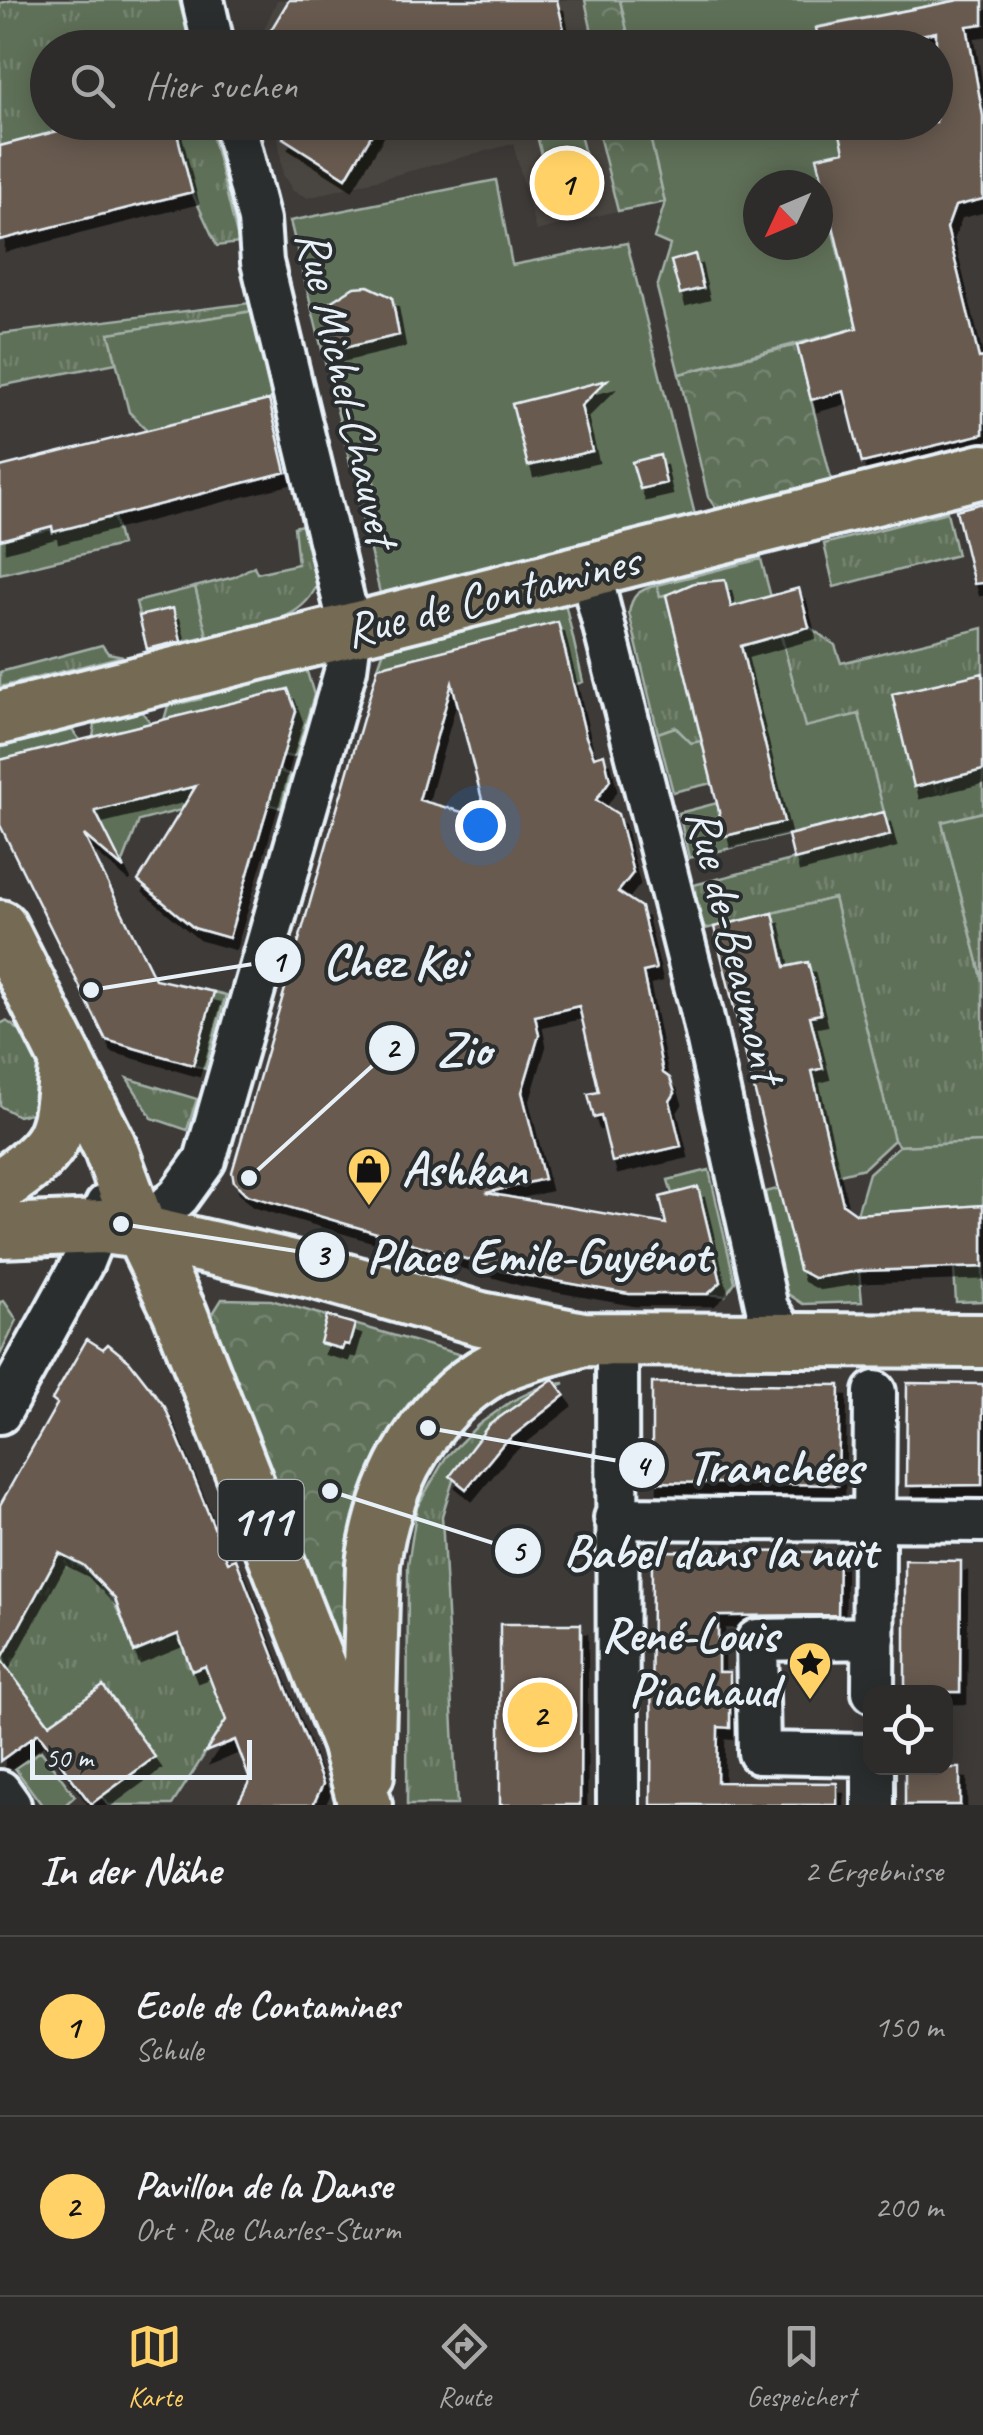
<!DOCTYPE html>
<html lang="de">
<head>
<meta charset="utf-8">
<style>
	:root { --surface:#2e2c2a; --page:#363432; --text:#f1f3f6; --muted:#a7a7a8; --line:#494847; --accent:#ffd166 }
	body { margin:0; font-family:Caveat,sans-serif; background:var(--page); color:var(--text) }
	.controls { position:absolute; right:30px; bottom:30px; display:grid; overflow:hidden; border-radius:20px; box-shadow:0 5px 25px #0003 }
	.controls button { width:90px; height:90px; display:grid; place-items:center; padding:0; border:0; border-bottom:2px solid var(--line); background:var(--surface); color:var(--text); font:50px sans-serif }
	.compass { position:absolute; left:743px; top:170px; width:90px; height:90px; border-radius:50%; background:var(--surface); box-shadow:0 5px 25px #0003; rotate:226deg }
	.scale { position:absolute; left:30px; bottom:25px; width:222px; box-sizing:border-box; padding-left:10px; border:5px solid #e8f1f8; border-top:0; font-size:28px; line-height:35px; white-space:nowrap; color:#e8f1f8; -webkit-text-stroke:8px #2a2d2e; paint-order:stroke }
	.you { position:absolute; left:480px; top:825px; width:35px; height:35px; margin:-25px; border:8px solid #fff; border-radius:50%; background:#1a73e8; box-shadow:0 0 0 15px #1a73e833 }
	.badge { display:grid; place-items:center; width:65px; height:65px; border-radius:50%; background:var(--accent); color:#111; font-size:32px; font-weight:700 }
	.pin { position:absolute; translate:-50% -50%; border:5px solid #fff; box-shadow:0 2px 10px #0006 }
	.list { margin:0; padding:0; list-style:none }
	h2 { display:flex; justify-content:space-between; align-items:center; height:130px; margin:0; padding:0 40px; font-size:42px }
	h2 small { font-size:32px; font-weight:400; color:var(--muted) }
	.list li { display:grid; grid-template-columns:65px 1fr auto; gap:30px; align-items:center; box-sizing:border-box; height:180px; padding:0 40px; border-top:2px solid var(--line) }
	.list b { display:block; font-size:38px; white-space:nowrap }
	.list p { margin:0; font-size:32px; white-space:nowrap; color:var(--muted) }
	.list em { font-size:32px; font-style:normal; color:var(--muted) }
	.icon { flex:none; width:55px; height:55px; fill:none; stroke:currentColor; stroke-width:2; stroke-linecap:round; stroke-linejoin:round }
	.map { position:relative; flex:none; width:983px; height:1805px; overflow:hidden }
	.search { position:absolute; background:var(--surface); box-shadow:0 5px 25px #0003; left:30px; right:30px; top:30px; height:110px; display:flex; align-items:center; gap:25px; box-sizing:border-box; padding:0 35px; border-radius:55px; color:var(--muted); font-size:38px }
	.sheet { height:490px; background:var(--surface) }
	nav { display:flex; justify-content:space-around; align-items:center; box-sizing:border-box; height:140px; border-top:2px solid var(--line); background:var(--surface); font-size:28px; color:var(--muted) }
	nav a { display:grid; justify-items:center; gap:5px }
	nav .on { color:var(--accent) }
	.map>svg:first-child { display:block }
</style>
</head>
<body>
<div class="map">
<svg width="983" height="1805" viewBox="0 0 983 1805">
	<defs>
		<pattern id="grass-tufts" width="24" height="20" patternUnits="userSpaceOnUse" patternTransform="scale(2.5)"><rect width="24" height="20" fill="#5e6f58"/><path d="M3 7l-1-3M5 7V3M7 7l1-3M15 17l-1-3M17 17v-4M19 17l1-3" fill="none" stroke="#758471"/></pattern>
		<pattern id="park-crowns" width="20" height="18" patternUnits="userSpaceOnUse" patternTransform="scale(2.5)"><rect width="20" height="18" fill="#5e6f58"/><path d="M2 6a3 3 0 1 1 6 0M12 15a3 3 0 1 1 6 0" fill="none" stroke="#758471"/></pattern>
		<filter id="shadow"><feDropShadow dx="6" dy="11" stdDeviation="0" flood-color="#0009"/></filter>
	</defs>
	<rect width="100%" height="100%" fill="#3d3a38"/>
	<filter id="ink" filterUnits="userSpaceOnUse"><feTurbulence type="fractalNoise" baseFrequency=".01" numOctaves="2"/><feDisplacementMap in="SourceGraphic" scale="20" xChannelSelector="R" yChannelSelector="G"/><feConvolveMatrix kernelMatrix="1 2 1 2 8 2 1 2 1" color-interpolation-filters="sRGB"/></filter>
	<g filter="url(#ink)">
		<path fill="#4a443f" d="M277,0H585L595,47L256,48Z
			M276,122L596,123L618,211L536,231L513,144L308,198L293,191L283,175Z"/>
		<path fill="url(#grass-tufts)" stroke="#a3b0a8" stroke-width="2.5" d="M13,0H179L191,47L48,48V122L93,123L0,146V3Z
			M174,123H209L239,243L217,246L192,192Z
			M250,303L254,311L110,333L116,363L0,386V334Z
			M947,512L957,555L834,587L824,544Z
			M306,524L319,579C305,626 248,626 207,636L195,587L234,577L254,566L257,573L298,564L294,527Z
			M657,585L660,596L666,595L702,741L691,743L675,727L658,733L629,613C632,594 639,590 657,585Z
			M809,627L835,645L841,663L983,628V812L942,823L983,981V1142L899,1146L894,1140L834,898L697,931L686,887L889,835L859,714L805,728L781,635Z
			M102,645L108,653L123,656L0,687V672Z
			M6,1021C39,1041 48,1075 43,1110L18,1116L0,1106V1024Z
			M127,1078L197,1099L187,1130L152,1118Z
			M565,1383L523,1400L456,1471L442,1516L457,1805H407L408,1565L417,1507L446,1457L478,1425L510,1402L545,1385Z
			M59,1553C107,1578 117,1604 134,1651L178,1634L192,1671L206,1665L227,1719L172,1805H108L102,1796L103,1687L49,1724L1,1660Z"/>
		<path fill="url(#park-crowns)" stroke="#a3b0a8" stroke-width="2.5" d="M585,0H620L631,47H595Z
			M596,123H647L665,202L618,211Z
			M797,345L832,482L717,510L708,497L679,374Z
			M222,1299L271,1300L472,1358L351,1654L342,1658L212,1315Z"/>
		<path fill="#5e6f58" stroke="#a3b0a8" stroke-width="2.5" fill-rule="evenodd" d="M620,0H959L817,27L821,48L631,47Z
			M556,123H577L596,197L555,207L535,128Z
			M647,123H838L855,197L826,204L857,328L679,374L657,288L670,245L654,238L665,202ZM758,185H818V245H758Z
			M496,180L512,265L627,243L698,527L383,606L358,500L376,492L372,471L352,470L290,221Z
			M254,311L276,398L147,430L129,412L109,333Z
			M114,517L121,545L0,574V539Z
			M761,559L805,727L859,714L884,812L689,858L679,813L717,803L725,836L784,821L725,581L660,596L657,585Z
			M195,587L207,636L147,649L136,602Z
			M555,600L566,607L583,682L574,685L560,628L553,624L378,667L386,644Z
			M305,665L314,695L296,755L291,757L283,755L296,711L288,689L164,720L168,706L201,699L200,691Z
			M142,712L151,723L93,737L95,724Z
			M675,727L691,743L702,741L712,783L673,792L658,733Z
			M72,730L80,740L0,760V747Z
			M278,770L290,775L281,808L237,795L139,821L122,865L104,830L74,844L57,802Z
			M983,812V981L942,822Z
			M834,898L894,1140L864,1168L836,1175L773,913Z
			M214,992L226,995L205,1069L193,1065Z
			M983,1142V1205L857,1214L869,1173L899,1146Z
			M709,1170L735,1282L725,1296L708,1294L721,1282L698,1188L672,1194L668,1180Z
			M781,1188L799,1270L814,1278L859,1271L862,1302L803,1304L782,1290L758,1194Z
			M983,1267V1301L956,1302L954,1269Z
			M4,1301L17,1320L0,1355V1302Z
			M41,1751L75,1796L65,1805H42L15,1768Z"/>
		<path fill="#685a4f" stroke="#e8f1f8" stroke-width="2.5" fill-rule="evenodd" filter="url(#shadow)" d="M289,0H557L564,30L518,42L520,48H260Z
			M959,0H983V24L967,26L983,116V199L955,206L947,228L979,358L983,357V434L862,463L844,391L811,400L797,345L857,328L817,157L844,151L837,122H936V32L850,48H820L816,28Z
			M93,122H174L192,192L0,240V146Z
			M292,122H379L346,178L283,138Z
			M695,254L703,288L680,294L671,261Z
			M368,286L392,297L399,335L335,350L327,314L330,302L354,287Z
			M607,380L581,406L592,451L528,466L512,404Z
			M269,400L286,472L53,532L52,526L0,540V467Z
			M660,455L666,483L640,489L632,462Z
			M983,503V583L974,584L956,510Z
			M725,580L731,607L799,588L809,627L741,646L784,822L725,836L666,595L694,583Z
			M173,608L181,641L147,649L139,616Z
			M558,622L586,737L594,757L604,754L610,780L596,800L618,814L633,873L618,892L641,907L656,969L643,972L663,1073L670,1078L675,1093L670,1101L681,1146L612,1162L601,1116L594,1118L588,1094L599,1092L579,1006L535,1016L539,1035L522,1092L544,1179L486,1193L666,1224L660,1197L698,1187L721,1282L708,1294H629L517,1274L247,1195L234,1182L232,1172L378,667ZM452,683L487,819L419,800Z
			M983,673V770L914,787L892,694Z
			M288,689L296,711L229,938L194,928L138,881L196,786L95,811L124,869L84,835L155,979L214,992L193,1065L106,1040L0,825V760Z
			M884,812L890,835L794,860L788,835Z
			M773,913L785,967L808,962L821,1014L810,1016L823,1068L812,1071L843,1204L857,1214L983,1205V1267L860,1271L814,1278L799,1270L714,927Z
			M327,1316L355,1324L349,1345L344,1344L342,1349L320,1343Z
			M87,1339L103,1349L108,1344L130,1362L165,1407L228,1562L236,1559L323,1784L313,1805H237L250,1780L235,1740L205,1752L226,1720L205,1666L192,1671L178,1634L134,1652L115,1599L83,1565L59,1553L1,1660L49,1724L103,1686L155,1757L91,1804L38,1733L0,1761V1505L57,1404L52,1400Z
			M553,1379L565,1395L503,1444L466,1489L450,1476L489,1425Z
			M652,1383L840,1385L838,1485L652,1482Z
			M907,1383L983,1384L982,1485L906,1486Z
			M652,1551L839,1552L838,1615L718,1616V1672H730V1728L718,1727L717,1782L837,1783V1805H651Z
			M905,1560L961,1561L960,1692H905Z
			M500,1624H581L580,1805H500Z
			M905,1768H960V1805H905Z"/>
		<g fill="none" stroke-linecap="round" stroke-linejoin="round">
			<g stroke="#e8f1f8" stroke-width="48">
				<path id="minor" d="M203,0L214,48
					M590,571L700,1005L767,1308L787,1339
					M141,1232L179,1196L205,1160L346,669L351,631L262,262L259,220L234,122
					M617,1339L618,1805
					M0,1413L83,1262L106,1205
					M615,1518L983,1521
					M873,1692L875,1392
					M870,1755L759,1753L757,1640L874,1638
					M0,1791L10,1805
					M873,1805V1768"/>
			</g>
			<g stroke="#e8f1f8" stroke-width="60">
				<path id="major" d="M0,718L983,471
					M0,927L109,1145L141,1232L180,1313L348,1742L365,1805
					M0,1186C65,1143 58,1134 67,1060
					M0,1231L101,1227L141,1232L315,1272L481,1319L583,1339L983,1341
					M367,1775L373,1564C384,1482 429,1395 510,1361C532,1353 555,1348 577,1341"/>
			</g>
			<use href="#minor" stroke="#2a2d2e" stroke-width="40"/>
			<use href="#major" stroke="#746b52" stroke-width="52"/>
		</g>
	</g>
	<defs>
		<g id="shop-pin" transform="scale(2.25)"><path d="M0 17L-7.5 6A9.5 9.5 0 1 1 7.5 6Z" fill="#ffd166" stroke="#2a2d2e"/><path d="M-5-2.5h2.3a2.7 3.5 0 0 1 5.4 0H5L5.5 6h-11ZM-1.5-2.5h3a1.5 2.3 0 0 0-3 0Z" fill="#111"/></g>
		<g id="sight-pin" transform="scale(2.25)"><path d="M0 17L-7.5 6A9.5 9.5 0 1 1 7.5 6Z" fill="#ffd166" stroke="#2a2d2e"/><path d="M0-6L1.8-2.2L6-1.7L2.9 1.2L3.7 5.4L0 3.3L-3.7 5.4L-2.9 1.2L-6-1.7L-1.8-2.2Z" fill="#111"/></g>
	</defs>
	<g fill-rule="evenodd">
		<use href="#shop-pin" x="369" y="1169"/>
		<use href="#sight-pin" x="810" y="1663"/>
	</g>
	<g text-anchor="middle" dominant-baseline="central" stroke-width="8" stroke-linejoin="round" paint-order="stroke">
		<rect fill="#2a2d2e" stroke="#afb6bb" stroke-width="2.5" x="218.5" y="1480" width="85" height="80" rx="8"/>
		<g font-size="45" font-weight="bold" fill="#e8f1f8">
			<text x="261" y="1520">111</text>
		</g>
		<g font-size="48" fill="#e8f1f8" stroke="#2a2d2e">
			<text transform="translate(348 388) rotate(77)">Rue Michel-Chauvet</text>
			<text transform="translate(492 595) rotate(-14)">Rue de Contamines</text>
			<text transform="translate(736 945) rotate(76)">Rue de-Beaumont</text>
		</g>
		<g font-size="48" font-weight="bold" fill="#e8f1f8" stroke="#2a2d2e" text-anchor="start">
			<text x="402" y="1169">Ashkan</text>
			<text x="778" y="1635" text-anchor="end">René-Louis<tspan x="778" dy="55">Piachaud</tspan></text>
		</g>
	</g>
	<path fill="none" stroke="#e8f1f8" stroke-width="4" d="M91 990L278 960M249 1178L392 1048M121 1224L322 1255M428 1428L642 1465M330 1491L518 1551"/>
	<g fill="#e8f1f8" stroke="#2a2d2e" stroke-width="4">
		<circle cx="91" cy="990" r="10"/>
		<circle cx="249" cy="1178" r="10"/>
		<circle cx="121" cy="1224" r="10"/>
		<circle cx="428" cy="1428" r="10"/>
		<circle cx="330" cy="1491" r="10"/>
		<circle cx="278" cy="960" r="25"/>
		<circle cx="392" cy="1048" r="25"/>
		<circle cx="322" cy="1255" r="25"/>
		<circle cx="642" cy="1465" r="25"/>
		<circle cx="518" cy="1551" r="25"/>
	</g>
	<g font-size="30" text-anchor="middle" font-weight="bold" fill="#111">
		<text x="278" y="971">1</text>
		<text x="392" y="1058">2</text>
		<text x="322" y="1265">3</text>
		<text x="642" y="1476">4</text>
		<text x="518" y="1561">5</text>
	</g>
	<g font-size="50" text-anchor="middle" font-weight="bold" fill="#e8f1f8" stroke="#2a2d2e" stroke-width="8" stroke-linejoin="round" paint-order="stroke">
		<text x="394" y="978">Chez Kei</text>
		<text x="464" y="1065">Zio</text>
		<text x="538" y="1272">Place Emile-Guyénot</text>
		<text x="775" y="1483">Tranchées</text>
		<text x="720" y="1568">Babel dans la nuit</text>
	</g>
</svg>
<div class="controls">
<button><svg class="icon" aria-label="locate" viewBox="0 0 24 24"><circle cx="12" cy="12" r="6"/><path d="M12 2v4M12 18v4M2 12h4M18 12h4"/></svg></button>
</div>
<svg class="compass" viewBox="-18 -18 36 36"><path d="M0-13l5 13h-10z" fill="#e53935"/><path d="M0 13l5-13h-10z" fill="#a7a7a8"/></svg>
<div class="scale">50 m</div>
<div class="you"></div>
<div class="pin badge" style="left:567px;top:183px">1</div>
<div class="pin badge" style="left:540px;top:1715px">2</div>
<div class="search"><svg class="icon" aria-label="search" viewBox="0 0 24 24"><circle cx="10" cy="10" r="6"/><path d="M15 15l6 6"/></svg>Hier suchen</div>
</div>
<section class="sheet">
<h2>In der Nähe<small>2 Ergebnisse</small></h2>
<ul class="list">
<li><span class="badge">1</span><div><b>Ecole de Contamines</b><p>Schule</p></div><em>150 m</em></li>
<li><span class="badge">2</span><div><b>Pavillon de la Danse</b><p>Ort · Rue Charles-Sturm</p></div><em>200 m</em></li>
</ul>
</section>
<nav>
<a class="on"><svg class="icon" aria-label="map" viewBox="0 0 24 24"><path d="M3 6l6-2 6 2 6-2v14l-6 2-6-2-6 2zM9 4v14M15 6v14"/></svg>Karte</a>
<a><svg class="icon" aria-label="directions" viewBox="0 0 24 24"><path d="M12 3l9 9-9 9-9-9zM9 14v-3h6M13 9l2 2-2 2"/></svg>Route</a>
<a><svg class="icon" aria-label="saved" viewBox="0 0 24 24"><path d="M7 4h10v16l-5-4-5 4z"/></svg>Gespeichert</a>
</nav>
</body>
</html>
